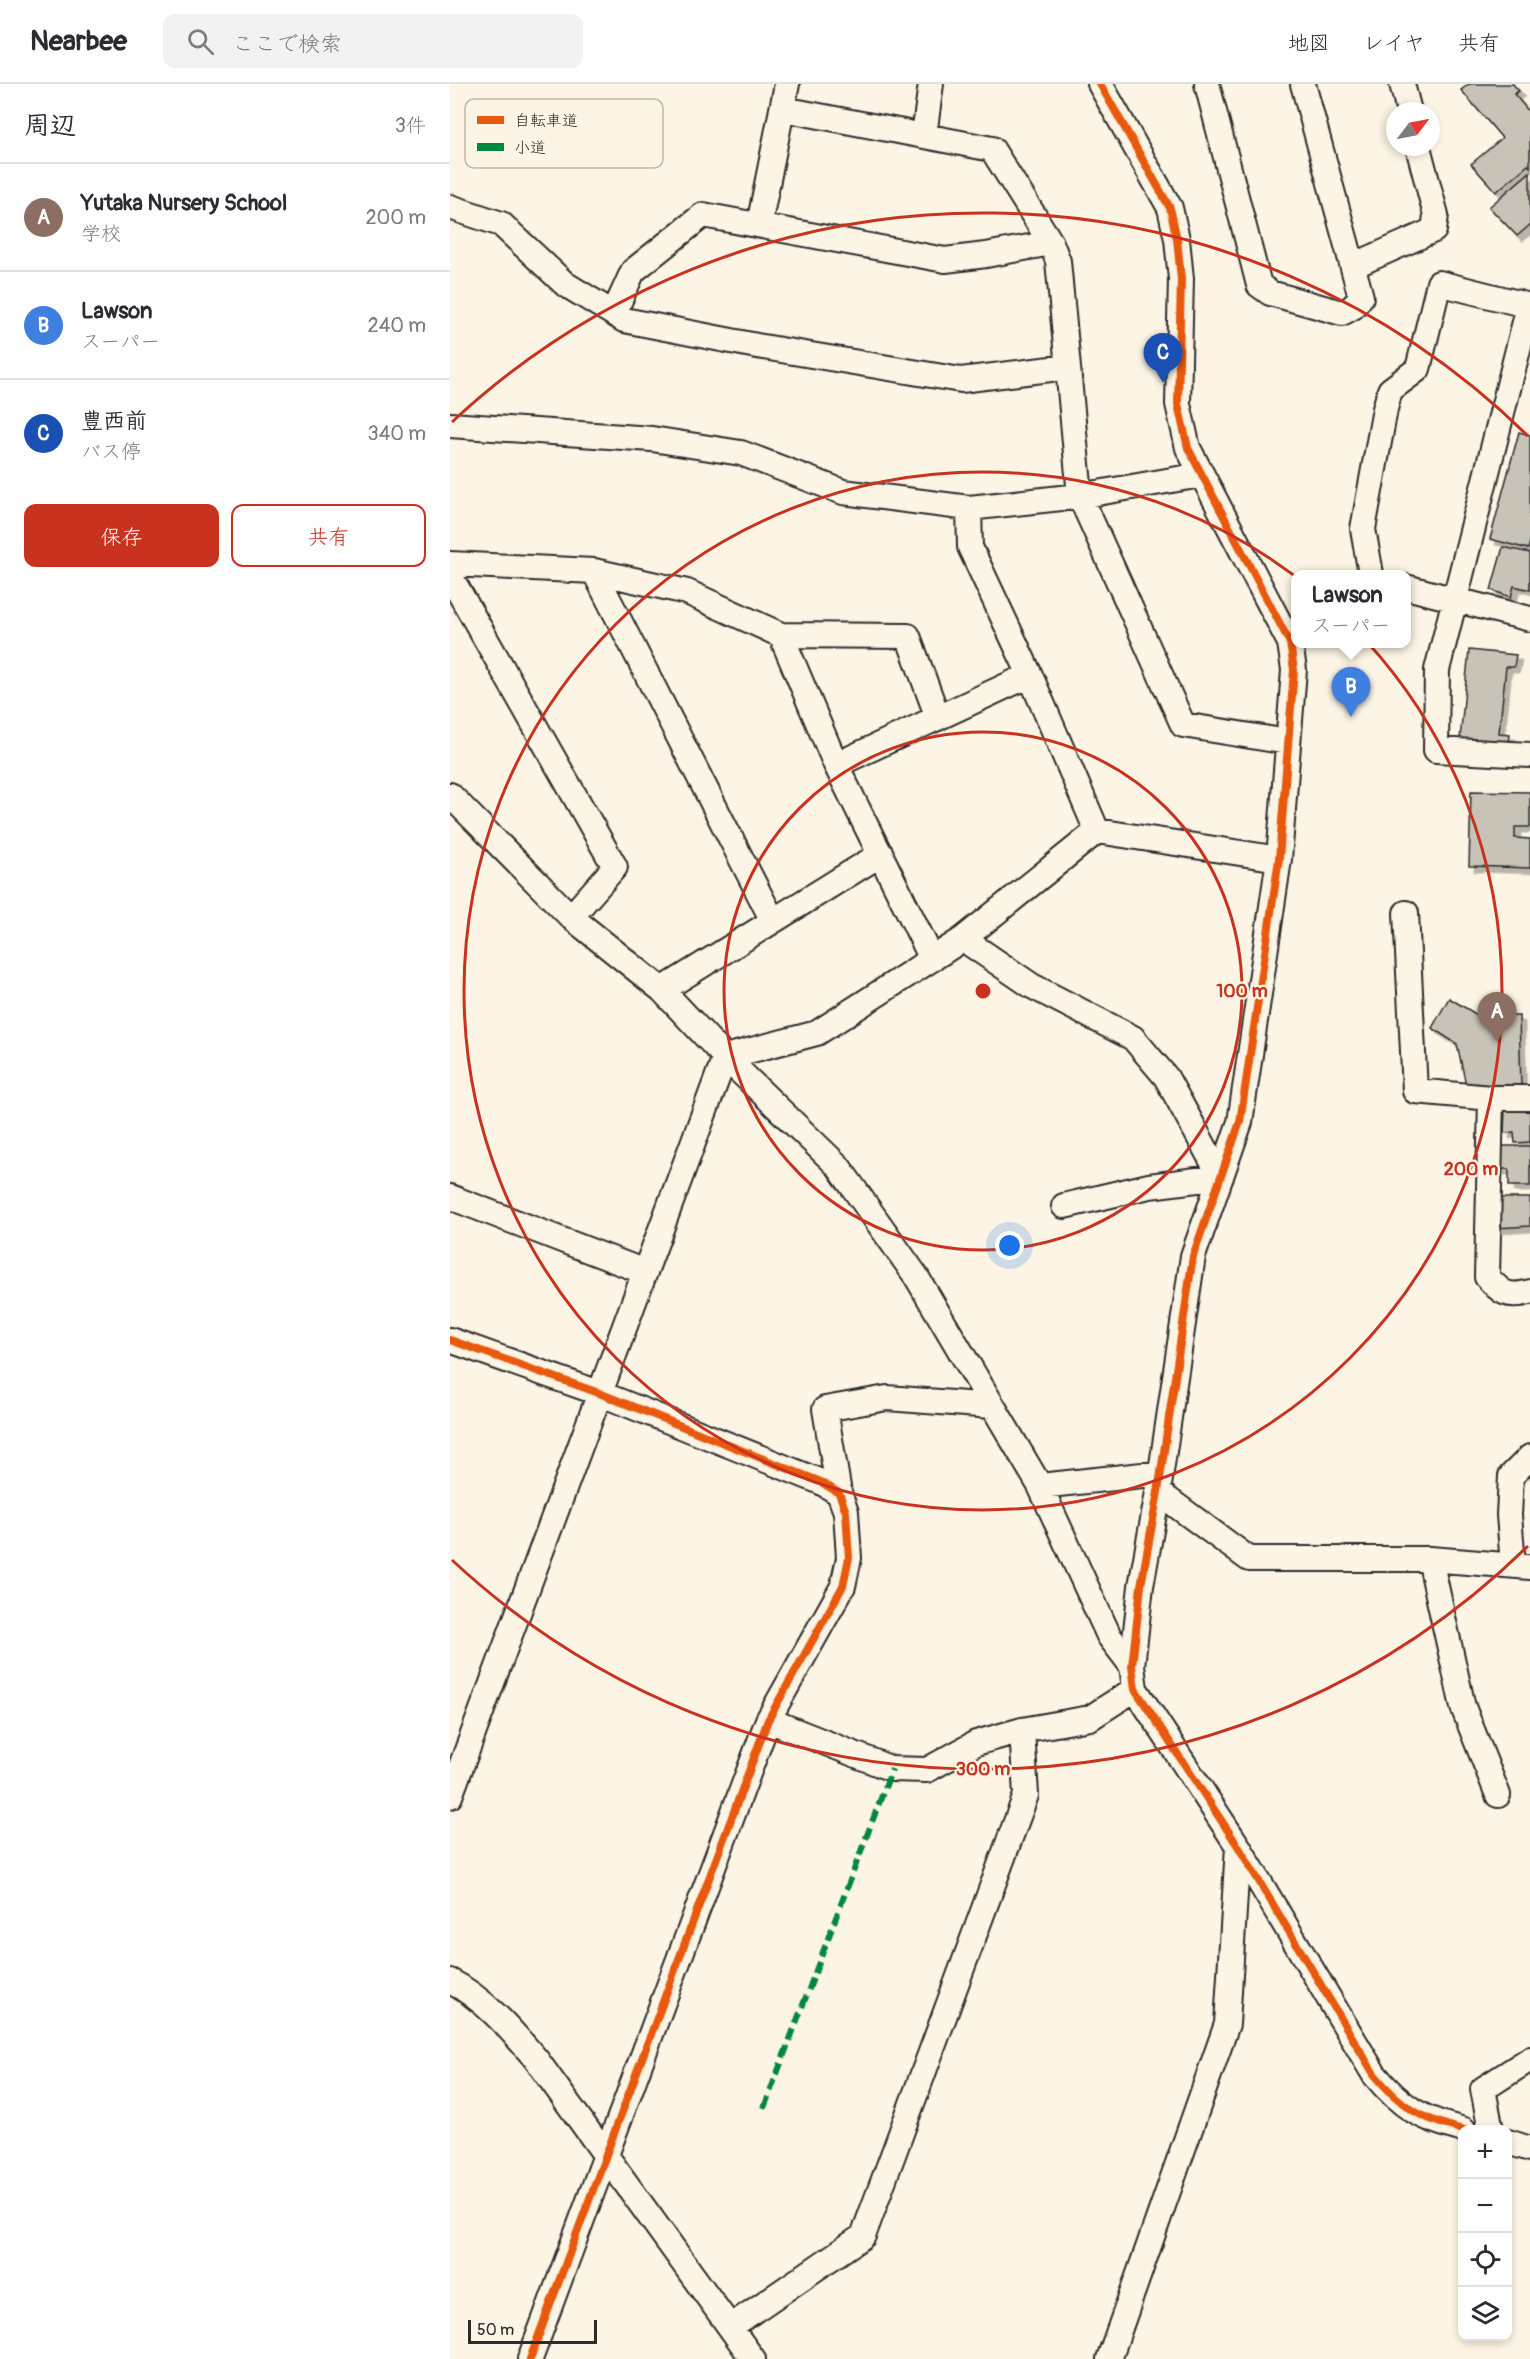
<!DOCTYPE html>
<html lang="ja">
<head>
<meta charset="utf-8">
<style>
	:root { --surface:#fff; --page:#f2f2f3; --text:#2b2b33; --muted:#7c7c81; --line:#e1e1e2; --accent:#c8321e }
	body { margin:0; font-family:Pangolin,"Klee One",sans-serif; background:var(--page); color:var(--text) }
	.controls { position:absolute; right:18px; bottom:18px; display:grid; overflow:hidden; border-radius:12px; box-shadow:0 3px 9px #0003 }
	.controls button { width:54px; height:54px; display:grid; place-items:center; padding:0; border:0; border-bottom:2px solid var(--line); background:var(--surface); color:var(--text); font:30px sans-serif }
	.compass { position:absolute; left:936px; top:18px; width:54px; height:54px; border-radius:50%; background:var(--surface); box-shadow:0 3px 9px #0003; rotate:58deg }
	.scale { position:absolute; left:18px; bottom:15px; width:129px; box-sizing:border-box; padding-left:6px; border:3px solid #2b2b2b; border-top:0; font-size:16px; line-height:21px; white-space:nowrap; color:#2b2b2b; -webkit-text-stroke:4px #fcf5e5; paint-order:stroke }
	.you { position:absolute; left:560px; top:1162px; width:21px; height:21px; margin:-15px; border:4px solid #fff; border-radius:50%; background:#1a73e8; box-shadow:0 0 0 9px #1a73e833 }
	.badge { display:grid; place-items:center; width:39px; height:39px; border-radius:50%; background:var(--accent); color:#fff; font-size:20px; font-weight:700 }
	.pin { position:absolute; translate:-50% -50px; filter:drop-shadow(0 2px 3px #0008) }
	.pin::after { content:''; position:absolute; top:32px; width:21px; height:18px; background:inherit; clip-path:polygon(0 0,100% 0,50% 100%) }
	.popup { position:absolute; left:841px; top:486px; width:120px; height:78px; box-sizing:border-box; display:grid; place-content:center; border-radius:12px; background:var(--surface); filter:drop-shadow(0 2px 4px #0005); font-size:20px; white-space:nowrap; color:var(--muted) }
	.popup b { font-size:22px; color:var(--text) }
	.popup::after { content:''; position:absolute; left:50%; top:100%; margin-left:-12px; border:12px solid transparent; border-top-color:var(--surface) }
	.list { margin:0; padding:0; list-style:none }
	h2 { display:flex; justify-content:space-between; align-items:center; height:78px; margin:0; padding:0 24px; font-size:26px }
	h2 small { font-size:20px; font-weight:400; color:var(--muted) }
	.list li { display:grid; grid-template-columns:39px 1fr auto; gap:18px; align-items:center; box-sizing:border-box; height:108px; padding:0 24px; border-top:2px solid var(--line) }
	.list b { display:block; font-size:22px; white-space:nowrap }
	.list p { margin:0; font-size:20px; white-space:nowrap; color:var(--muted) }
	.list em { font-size:20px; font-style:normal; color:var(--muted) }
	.actions { display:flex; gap:12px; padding:18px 24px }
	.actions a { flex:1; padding:14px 0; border:2px solid var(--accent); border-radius:12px; text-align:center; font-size:21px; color:var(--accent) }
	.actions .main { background:var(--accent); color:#fff }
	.icon { flex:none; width:33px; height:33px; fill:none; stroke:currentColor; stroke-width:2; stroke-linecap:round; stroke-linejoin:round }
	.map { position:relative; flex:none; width:1080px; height:2275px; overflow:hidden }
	header { display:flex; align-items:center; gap:36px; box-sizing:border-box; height:84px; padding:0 30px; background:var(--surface); border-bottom:2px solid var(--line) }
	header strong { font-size:28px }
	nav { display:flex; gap:33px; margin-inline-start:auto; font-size:21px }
	.search { width:420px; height:54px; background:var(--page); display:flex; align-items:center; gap:15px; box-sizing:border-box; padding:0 21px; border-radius:12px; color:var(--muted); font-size:22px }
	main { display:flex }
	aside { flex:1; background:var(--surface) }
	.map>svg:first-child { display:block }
</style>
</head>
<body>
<header>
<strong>Nearbee</strong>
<div class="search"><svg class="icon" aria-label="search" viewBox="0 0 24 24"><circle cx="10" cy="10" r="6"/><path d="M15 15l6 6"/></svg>ここで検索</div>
<nav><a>地図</a><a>レイヤ</a><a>共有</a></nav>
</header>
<main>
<aside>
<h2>周辺<small>3件</small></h2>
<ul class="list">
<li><span class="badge" style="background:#8d6e63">A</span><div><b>Yutaka Nursery School</b><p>学校</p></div><em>200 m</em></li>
<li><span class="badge" style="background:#3f7fe0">B</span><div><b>Lawson</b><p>スーパー</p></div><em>240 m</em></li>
<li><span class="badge" style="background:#1a4fb4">C</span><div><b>豊西前</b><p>バス停</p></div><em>340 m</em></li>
</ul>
<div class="actions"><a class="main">保存</a><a>共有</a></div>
</aside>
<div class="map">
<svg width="1080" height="2275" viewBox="0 0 1080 2275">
	<defs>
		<filter id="shadow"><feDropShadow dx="5.5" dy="5.5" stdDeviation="0" flood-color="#0004"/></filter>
	</defs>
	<rect width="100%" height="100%" fill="#fcf5e5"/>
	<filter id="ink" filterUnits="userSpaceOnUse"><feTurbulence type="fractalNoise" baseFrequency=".0167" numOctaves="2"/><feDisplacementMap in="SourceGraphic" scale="12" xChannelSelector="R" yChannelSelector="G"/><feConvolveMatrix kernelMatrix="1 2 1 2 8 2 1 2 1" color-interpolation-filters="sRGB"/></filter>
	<g filter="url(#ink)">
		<path fill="#c8c3b7" stroke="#2b2b2b" stroke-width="1.5" filter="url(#shadow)" d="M1019,0H1063L1069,7L1064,10L1080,29V83L1078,81L1046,108L1021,80L1052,54L1011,6Z
			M1080,88V141L1067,152L1039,123Z
			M1069,348L1080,351V458L1078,465L1040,455Z
			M1053,463L1080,469V506L1064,502L1061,513L1041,506Z
			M1019,566L1066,571L1064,583H1056L1049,649L1060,650L1059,660L1010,655Z
			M1021,707L1080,708V743H1065V754L1080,755V784L1019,782Z
			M999,914L1029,932H1069L1071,1002L1016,1001L1007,960L982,944Z
			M1055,1025L1080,1026V1058L1065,1059L1064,1048L1054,1049Z
			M1047,1062H1080V1102H1059V1085H1047Z
			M1046,1114H1080V1142L1046,1144Z"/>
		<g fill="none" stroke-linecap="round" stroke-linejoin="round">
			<g stroke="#2b2b2b" stroke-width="28">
				<path id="minor" d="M650,0L720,124L727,155L731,195L728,320L738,364L840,559L844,586L829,775L790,1038L743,1172L708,1408L691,1502L682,1582L685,1605L788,1762L924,1990C952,2024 971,2035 1014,2046
					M757,0L809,201L820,209L892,229L903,223L911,213L853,0
					M952,0L959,27
					M333,25L542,65L601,159L608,177L630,412L733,641L838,658
					M474,51L481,0
					M0,123L51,140L115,200L174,236L307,262L511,296L617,283
					M309,141L337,0
					M903,182L984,146L986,131L968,63
					M1079,222L987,586L986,666L1080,671
					M164,229L183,187L253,131L495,176L536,171L601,159
					M0,341L202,355L291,369L393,408L519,424L630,412L751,391
					M519,424L520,463L580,591L647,747
					M0,480L144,487L237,508L331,551L458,552L488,634
					M144,487L323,837
					M921,490L913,445L935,325L940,306L968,285L989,199L1080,222
					M0,492L165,783L121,833
					M956,503L1080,535
					M331,551L386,681L482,875
					M386,681L580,591
					M0,711L121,833L212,906L275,973L388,1082L466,1192L590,1402L659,1552L682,1582
					M956,829L965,1007L1041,1014H1080
					M513,855L582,902L683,954L716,993L771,1093L699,1102L614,1122
					M212,906L431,770
					M275,973L367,949L513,855L647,747L829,775
					M1041,1014L1037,1193C1052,1209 1057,1214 1080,1208
					M0,1113L195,1188
					M0,1256L149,1309L371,1398L389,1409L396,1428L399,1474L393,1502L318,1636L80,2275
					M590,1402L711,1389
					M708,1408L799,1475H980L1080,1483
					M389,1409L375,1325L437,1314L542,1322
					M980,1475L1013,1623L1048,1711
					M1063,1481L1059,1431L1061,1392L1080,1373
					M318,1636L442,1685L477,1686L526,1659L572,1646L640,1634L685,1605
					M0,1712L275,973
					M0,1897C34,1914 61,1946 86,1975L303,2275
					M1041,2046L1033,2005L1080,1975
					M1058,2058L1080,2065
					M280,2243L413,2152L576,1711L572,1646
					M659,2275L777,1940L788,1762"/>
			</g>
			<use href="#minor" stroke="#fcf5e5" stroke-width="24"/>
			<path stroke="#00873e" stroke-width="6" stroke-dasharray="12 6" stroke-linecap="butt" d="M314,2024L442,1685"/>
			<g stroke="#fcf5e5" stroke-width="11">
				<path id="cycleway" d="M650,0L720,124L727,155L731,195L728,320L738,364L840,559L844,586L829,775L790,1038L743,1172L708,1408L691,1502L682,1582L685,1605L788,1762L924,1990C952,2024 971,2035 1014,2046
					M0,1256L149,1309L371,1398L389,1409L396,1428L399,1474L393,1502L318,1636L80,2275"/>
			</g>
			<use href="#cycleway" stroke="#e8590c" stroke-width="8"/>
		</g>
	</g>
	<g fill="none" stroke="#c8321e" stroke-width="3">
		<circle cx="533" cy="907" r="259"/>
		<circle cx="533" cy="907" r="519"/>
		<path d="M1078 1462A778 778 0 0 1 2 1476M2 338A778 778 0 0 1 1078 352"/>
	</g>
	<rect x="15" y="15" width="198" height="69" rx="9" fill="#fcf5e5" stroke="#bdb8ad" stroke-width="1.5"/>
	<rect x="27" y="32" width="27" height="8" fill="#e8590c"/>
	<rect x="27" y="59" width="27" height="8" fill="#00873e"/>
	<g font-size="16" fill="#2b2b2b">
		<text x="64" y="42">自転車道</text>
		<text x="64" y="69">小道</text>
	</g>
	<circle cx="533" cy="907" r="9" fill="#c8321e" stroke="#fcf5e5" stroke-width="3"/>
	<g font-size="18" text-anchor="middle" font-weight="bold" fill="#c8321e" stroke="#fcf5e5" stroke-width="4.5" stroke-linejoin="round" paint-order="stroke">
		<text x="792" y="913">100 m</text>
		<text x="1021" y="1091">200 m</text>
		<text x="533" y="1691">300 m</text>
	</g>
</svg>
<div class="controls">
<button>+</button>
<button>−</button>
<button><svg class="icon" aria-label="locate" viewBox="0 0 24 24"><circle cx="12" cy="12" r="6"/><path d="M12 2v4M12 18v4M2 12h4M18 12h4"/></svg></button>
<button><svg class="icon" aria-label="layers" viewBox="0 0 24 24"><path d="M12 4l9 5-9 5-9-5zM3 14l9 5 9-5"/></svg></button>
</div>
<svg class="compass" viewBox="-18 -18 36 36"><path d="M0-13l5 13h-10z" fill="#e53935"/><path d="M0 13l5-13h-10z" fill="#7c7c81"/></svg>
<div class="scale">50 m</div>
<div class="you"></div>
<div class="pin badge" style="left:1047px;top:958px;background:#8d6e63">A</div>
<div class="pin badge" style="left:901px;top:633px;background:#3f7fe0">B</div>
<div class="popup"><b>Lawson</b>スーパー</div>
<div class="pin badge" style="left:713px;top:299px;background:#1a4fb4">C</div>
</div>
</main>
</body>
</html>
